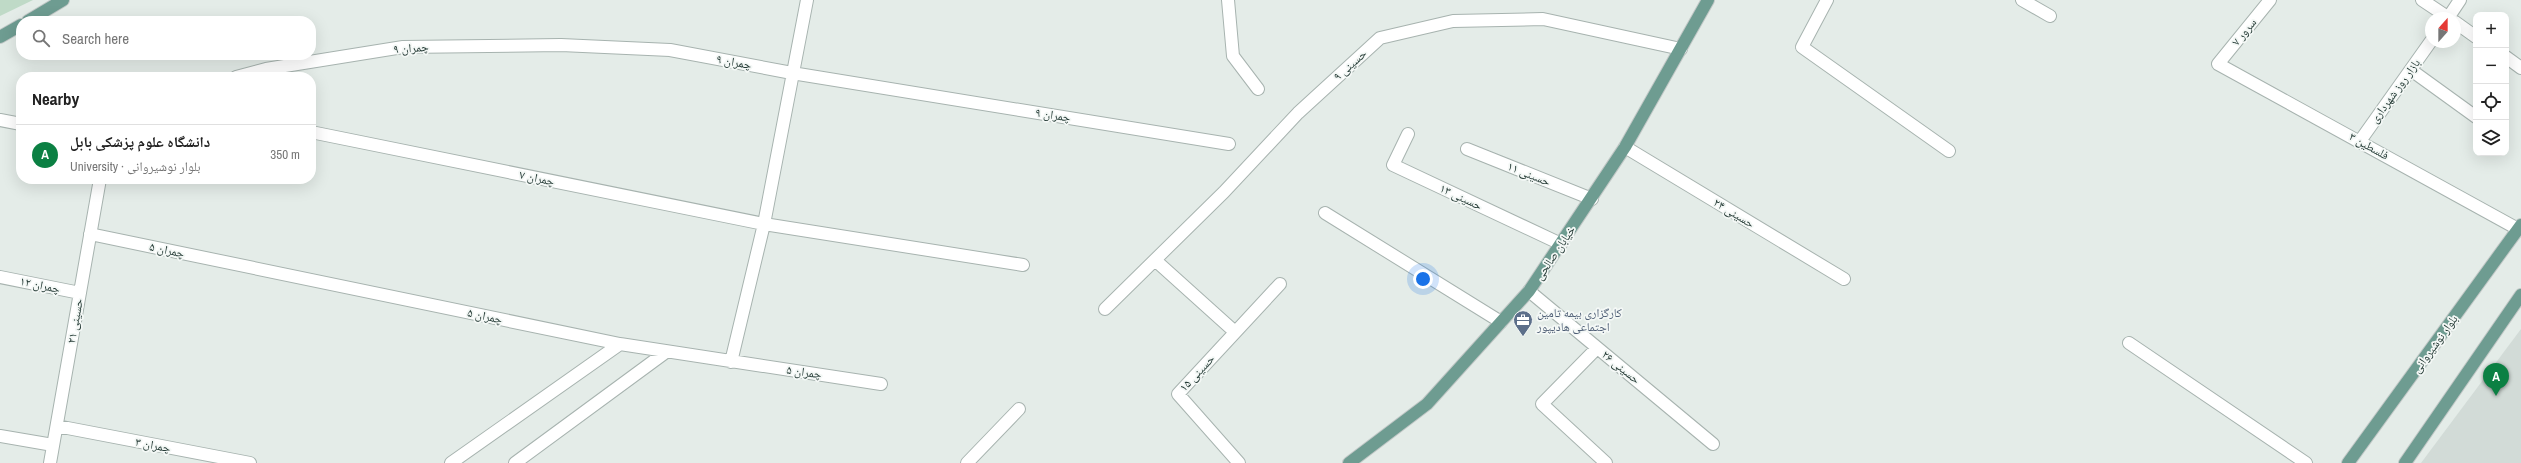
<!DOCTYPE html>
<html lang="en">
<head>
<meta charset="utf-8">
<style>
	:root { --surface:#fff; --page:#f2f2f2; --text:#222; --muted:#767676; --line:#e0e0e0; --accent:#0b8043 }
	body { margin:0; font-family:"Archivo Narrow","Noto Naskh Arabic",sans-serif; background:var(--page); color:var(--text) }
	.controls { position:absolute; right:12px; top:12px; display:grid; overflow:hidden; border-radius:8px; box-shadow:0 4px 16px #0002 }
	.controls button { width:36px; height:36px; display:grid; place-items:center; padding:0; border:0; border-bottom:1px solid var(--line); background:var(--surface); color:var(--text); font:20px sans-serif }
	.compass { position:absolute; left:2425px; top:12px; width:36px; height:36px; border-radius:50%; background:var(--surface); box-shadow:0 4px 16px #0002; rotate:21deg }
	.you { position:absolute; left:1423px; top:279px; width:14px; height:14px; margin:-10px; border:3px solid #fff; border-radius:50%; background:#1a73e8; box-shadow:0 0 0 6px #1a73e833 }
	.badge { display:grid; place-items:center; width:26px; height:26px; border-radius:50%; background:var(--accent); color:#fff; font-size:13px; font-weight:700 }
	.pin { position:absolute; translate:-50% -33px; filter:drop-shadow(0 1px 2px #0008) }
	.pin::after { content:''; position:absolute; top:21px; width:14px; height:12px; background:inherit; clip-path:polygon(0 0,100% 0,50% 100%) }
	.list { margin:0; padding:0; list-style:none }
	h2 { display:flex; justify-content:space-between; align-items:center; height:52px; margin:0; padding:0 16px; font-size:17px }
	h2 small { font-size:13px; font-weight:400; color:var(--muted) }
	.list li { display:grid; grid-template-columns:26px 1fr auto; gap:12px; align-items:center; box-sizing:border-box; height:60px; padding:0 16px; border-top:1px solid var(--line) }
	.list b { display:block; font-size:15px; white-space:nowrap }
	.list p { margin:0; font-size:13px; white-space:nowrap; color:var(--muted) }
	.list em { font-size:13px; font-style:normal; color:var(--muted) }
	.icon { flex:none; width:22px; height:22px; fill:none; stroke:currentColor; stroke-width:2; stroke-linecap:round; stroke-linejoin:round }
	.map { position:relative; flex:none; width:2521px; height:463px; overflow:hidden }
	.search { position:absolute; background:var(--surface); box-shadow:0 4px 16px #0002; left:16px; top:16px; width:300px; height:44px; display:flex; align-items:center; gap:10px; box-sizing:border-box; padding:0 14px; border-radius:16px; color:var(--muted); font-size:15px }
	.panel { position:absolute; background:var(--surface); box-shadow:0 4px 16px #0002; left:16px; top:72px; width:300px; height:112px; border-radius:16px }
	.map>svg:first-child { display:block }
</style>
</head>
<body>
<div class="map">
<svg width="2521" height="463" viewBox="0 0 2521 463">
	<rect width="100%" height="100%" fill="#e4ece8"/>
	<path fill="#d2dbd7" d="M2521,329V463H2421Z"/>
	<path fill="#bfdac7" d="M0,0H33L0,16Z"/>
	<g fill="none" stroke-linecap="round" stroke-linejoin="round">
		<g stroke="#a7b3af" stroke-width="14">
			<path id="minor" d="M1228,0L1233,56L1258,89
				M1827,0L1802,47L1949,151
				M2022,0L2050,16
				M2270,0L2218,64L2518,229
				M2422,0L2449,18
				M2448,18L2460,0
				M2455,22L2476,37
				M2506,57L2521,68
				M2411,70L2476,117
				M236,77L266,69L403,47L561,45L670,50L792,73L1229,144
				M0,120L21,124
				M311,132L764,224L1023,265
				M1408,134L1393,165L1561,244
				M2360,141L2431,41
				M1625,147L1844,279
				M1467,149L1592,199
				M1325,213L1501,322
				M90,234L620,344L881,384
				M1155,260L1235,332
				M0,277L80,293
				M1529,291L1713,444
				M1105,309L1224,192L1298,113L1380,38L1453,21L1543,19L1681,49
				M2129,343L2306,463
				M1597,348L1542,404L1606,463
				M731,362L764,224L807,0
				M57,426L250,463
				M0,436L53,445
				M50,463L100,179
				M451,463L620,344
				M515,463L666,352
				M967,463L1019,409
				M1239,463L1178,394L1280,284"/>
		</g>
		<g stroke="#c2c8c7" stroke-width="14">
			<path id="major" d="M28,21L63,0
				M0,37L21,25
				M1349,463L1427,404L1529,291L1625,147L1708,0
				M2348,463L2521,225
				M2405,463L2521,295"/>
		</g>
		<use href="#minor" stroke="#fff" stroke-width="12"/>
		<use href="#major" stroke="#6e9c91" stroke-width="12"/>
	</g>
	<defs>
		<g id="office-pin" transform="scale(1)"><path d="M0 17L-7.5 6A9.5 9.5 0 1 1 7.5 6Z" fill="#5c6f8a" stroke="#f4f8f6"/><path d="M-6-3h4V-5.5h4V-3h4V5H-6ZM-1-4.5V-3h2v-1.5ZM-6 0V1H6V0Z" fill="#fff"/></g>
	</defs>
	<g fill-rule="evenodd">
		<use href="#office-pin" x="1523" y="320"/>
	</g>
	<g text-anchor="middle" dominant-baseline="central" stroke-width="3.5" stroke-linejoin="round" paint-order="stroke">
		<g font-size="12" fill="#253b36" stroke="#f4f8f6">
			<text transform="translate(2244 32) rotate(-51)">سرور ۷</text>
			<text transform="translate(411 48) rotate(-4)">چمران ۹</text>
			<text transform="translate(734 62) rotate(10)">چمران ۹</text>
			<text transform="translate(1350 65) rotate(-42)">حسینی ٩</text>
			<text transform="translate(2395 91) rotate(-54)">بازار روز شهرداری</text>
			<text transform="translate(1053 115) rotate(9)">چمران ۹</text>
			<text transform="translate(2369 146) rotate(29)">فلسطین ۳</text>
			<text transform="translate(1529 174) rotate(22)">حسینی ۱۱</text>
			<text transform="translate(537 178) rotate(12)">چمران ۷</text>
			<text transform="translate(1461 197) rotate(25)">حسینی ۱۳</text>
			<text transform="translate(1734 213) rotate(31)">حسینی ۲۴</text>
			<text transform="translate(167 250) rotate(12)">چمران ۵</text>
			<text transform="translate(1555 253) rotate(-56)">خيابان صالحی</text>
			<text transform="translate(40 285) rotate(12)">چمران ۱۲</text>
			<text transform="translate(485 316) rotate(12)">چمران ۵</text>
			<text transform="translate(75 321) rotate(-80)">حسینی ۲۱</text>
			<text transform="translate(2435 344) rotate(-54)">بلوار نوشیروانی</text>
			<text transform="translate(1621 367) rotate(39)">حسینی ۲۶</text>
			<text transform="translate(804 372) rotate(8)">چمران ۵</text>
			<text transform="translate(1197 373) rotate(-47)">حسینی ۱۵</text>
			<text transform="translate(153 445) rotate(11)">چمران ۳</text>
		</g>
		<g font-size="12" fill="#4e5e75" stroke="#f4f8f6" text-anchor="start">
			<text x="1537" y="313">کارگزاری بیمه تامین<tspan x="1537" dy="14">اجتماعی هادیپور</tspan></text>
		</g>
	</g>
</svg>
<div class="controls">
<button>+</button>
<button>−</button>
<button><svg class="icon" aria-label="locate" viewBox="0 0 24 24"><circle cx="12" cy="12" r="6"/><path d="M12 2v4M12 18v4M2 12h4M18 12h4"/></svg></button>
<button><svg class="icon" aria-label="layers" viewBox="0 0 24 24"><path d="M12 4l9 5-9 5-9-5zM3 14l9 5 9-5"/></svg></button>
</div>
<svg class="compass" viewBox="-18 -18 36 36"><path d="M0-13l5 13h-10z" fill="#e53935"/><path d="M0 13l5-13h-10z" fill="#767676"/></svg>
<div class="you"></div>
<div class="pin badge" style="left:2496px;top:396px">A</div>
<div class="search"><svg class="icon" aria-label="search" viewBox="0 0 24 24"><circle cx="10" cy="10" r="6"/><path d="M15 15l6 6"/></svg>Search here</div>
<section class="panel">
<h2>Nearby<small></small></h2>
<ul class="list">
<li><span class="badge">A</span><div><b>دانشگاه علوم پزشکی بابل</b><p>University · بلوار نوشیروانی</p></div><em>350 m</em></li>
</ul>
</section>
</div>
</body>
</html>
